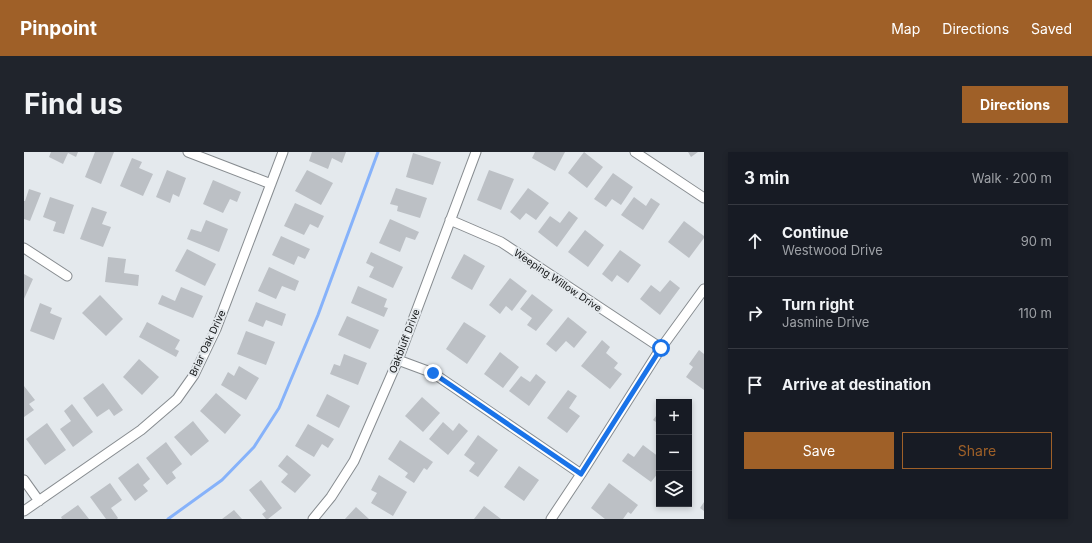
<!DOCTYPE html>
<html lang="en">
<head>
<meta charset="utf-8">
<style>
	:root { --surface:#171b24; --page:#20242c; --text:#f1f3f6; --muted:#9ea1a6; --line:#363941; --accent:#9f6028 }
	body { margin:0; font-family:Inter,sans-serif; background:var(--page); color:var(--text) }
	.controls { position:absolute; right:12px; bottom:12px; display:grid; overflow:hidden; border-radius:0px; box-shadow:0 2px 6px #0003 }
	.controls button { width:36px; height:36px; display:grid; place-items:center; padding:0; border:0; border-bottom:1px solid var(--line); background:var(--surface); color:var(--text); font:20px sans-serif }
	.stop { position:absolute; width:12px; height:12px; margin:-9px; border:3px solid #1a73e8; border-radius:50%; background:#fff }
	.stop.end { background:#1a73e8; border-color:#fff; box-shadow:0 1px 4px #0008 }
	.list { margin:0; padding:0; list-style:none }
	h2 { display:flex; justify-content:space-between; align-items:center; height:52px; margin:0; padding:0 16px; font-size:17px }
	h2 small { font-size:13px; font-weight:400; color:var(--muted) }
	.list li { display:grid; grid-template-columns:26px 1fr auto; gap:12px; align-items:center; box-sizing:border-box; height:72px; padding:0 16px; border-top:1px solid var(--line) }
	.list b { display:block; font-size:15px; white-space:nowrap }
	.list p { margin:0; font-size:13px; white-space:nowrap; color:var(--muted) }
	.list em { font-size:13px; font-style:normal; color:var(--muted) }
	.actions { display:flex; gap:8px; padding:12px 16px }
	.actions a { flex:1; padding:9px 0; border:1px solid var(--accent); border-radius:0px; text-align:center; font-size:14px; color:var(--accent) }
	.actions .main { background:var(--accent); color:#fff }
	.icon { flex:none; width:22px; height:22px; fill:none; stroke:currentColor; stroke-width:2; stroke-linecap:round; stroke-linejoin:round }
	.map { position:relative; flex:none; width:680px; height:367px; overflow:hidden; border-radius:0px }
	header { display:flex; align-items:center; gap:24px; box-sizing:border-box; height:56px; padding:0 20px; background:var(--accent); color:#fff }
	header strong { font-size:19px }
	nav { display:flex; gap:22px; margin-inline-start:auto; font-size:14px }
	.intro { display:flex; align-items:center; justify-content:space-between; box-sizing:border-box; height:96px; padding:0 24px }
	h1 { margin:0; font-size:28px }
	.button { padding:10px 18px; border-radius:0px; background:var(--accent); color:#fff; font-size:14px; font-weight:700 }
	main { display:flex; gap:24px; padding:0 24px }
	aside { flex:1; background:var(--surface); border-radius:0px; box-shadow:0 2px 6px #0003 }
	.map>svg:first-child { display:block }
</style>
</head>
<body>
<header>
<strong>Pinpoint</strong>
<nav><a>Map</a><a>Directions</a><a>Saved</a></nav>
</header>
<div class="intro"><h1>Find us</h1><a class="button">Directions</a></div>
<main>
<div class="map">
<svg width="680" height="367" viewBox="0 0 680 367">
	<rect width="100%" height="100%" fill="#e4e9ed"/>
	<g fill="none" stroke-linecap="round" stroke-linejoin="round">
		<path stroke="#86b2fa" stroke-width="3" d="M144,367L198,328L230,295L255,256L294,163L354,0"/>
	</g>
	<path fill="#bcc0c5" d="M27,0H54L52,5L44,1L39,12L25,5Z
		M71,0H90L77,32L61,25Z
		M288,0H322L318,11L308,6L304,17L285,9Z
		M511,0H541L531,19L508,6Z
		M560,0L579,15L563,36L544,21Z
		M664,0H674L667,5Z
		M389,1L417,10L409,33L382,25Z
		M108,6L118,10L115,16L129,22L119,44L96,34Z
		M143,18L162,26L155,45L149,42L146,51L132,45Z
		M283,18L309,31L297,53L271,39Z
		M465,18L490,27L477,58L453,48Z
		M589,21L609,35L597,53L588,47L582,55L570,47Z
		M189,28L217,40L213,50L206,47L199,61L179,52Z
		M372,36L403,46L396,66L373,59L374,54L366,52Z
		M504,36L525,51L512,68L502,61L496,68L486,60Z
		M5,37L17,41L6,69L0,67V49H1Z
		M26,45L50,53L40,82L29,79L32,70L19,65Z
		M610,45L622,54L627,46L636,52L619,78L597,63Z
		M271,51L300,64L294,76L286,72L280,83L260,74Z
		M68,55L83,60L78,72L87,75L79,95L56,87Z
		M545,59L554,66L533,95L514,80L526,64L536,71Z
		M366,67L395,80L391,88L382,85L376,100L355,91Z
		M182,68L204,77L195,100L163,87L167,77L177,80Z
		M660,69L680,84V86L665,106L644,90Z
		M561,78L580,93L564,115L544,100Z
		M257,84L286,97L281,107L274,104L270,113L248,103Z
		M163,97L192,112L181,134L151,119Z
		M596,98L617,113L604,131L593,123L588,130L578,122Z
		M347,100L379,115L369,136L345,125L350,115L342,111Z
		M440,102L461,114L448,138L427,126Z
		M84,105L102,107L100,121L115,123L114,134L81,130Z
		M245,115L275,129L271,139L258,134L252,147L234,139Z
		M0,122L9,127L0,147Z
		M486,126L503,139L488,159L482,154L476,162L465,153Z
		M646,128L656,136L636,163L616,147L627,133L636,140Z
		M334,134L363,147L360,155L364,156L360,165L327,151Z
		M157,135L179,144L169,166L134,152L138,143L151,149Z
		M508,142L529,158L512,179L503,173L508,166L496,157Z
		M76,143L99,167L82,184L58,161Z
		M232,150L262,162L258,174L242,168L239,175L224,169Z
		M16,151L28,156L26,161L38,166L30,188L6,179Z
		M323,164L355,178L346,197L314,183Z
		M544,165L563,180L550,196L542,189L532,200L522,192Z
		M123,170L156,188L151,197L155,199L152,205L115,185Z
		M440,170L462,184L443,212L422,197Z
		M222,179L251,190L242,213L213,202Z
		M578,188L586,195L582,201L594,211L590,216L598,222L586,237L557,214Z
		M675,198L680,202V238L662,225L669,215L665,212Z
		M476,200L495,215L479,236L460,222Z
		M320,202L343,211L334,233L306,222L310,212L316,214Z
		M115,207L135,225L118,243L99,225Z
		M215,214L235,226L222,248L197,233L204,220L210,224Z
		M512,222L522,230L505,254L485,239L497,224L506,230Z
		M79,231L99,258L90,264L85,257L73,265L59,246Z
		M0,234L11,248L5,252L10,258L0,265Z
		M544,238L553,244L545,256L556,264L543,281L523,266Z
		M192,241L217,263L201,282L176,259Z
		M303,242L326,254L315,276L292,264Z
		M398,245L416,261L399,280L381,264Z
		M48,252L69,280L49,295L36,277L47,269L40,259Z
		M635,260V272L629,268Z
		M169,269L185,289L167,304L150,285Z
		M419,270L429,279L435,271L444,279L424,303L405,287Z
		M23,271L42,298L21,313L2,287Z
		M284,272L310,287L304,296L298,292L290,305L271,294Z
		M454,283L474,298L454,325L445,319L451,311L440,303Z
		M376,288L409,310L403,318L400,316L390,331L381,325L384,321L364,307Z
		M142,290L158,312L148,320L152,326L143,333L122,306Z
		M619,293L635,305V320L627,330L598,309L604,301L610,305Z
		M263,303L287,323L271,341L257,330L264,322L254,314Z
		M114,311L126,327L119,333L124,339L111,349L94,326Z
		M495,314L515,328L500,349L480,335Z
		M355,323L383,340L369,364L347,351L353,341L347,338Z
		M237,328L258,356L244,367H242L238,362L242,359L225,338Z
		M86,331L98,348L87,356L94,366L93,367H82L66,345Z
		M585,331L614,353L607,362L604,360L599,367H581L567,356Z
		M680,350V359L676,356Z
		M54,353L65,367H38L37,365Z
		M460,354L477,367H450Z
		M332,355L345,367H321Z
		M210,358L218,367H198Z"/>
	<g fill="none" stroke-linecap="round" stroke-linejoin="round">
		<g stroke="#878c90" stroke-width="11">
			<path id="minor" d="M164,0L247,32
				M611,0L680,46
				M426,68L477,90L637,196
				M0,96L43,124
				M374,208L409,221L557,322
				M0,328L15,349
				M0,359L117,278L153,247L170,223L192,177L259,0
				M289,367L307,345L330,309L374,208L452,0
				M527,367L557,322L637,196L680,137"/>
		</g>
		<use href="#minor" stroke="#fff" stroke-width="9"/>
	</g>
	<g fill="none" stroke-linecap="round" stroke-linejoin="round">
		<path stroke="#1a73e8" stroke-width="5" d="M409,221L557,322L637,196"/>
	</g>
	<g text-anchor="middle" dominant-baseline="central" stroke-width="4" stroke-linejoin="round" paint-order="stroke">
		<g font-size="10" fill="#121415" stroke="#e4e9ed">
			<text transform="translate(534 128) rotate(34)">Weeping Willow Drive</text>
			<text transform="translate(380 189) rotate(-69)">Oakbluff Drive</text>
			<text transform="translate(183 191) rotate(-65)">Briar Oak Drive</text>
		</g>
	</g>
</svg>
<div class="controls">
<button>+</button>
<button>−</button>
<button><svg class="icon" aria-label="layers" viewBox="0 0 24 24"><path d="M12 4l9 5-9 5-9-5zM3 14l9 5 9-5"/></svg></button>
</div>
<div class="stop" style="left:637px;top:196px"></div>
<div class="stop end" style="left:409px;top:221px"></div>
</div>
<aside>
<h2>3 min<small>Walk · 200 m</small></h2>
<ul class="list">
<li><svg class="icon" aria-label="ahead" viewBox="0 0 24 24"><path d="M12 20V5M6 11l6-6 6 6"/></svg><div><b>Continue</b><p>Westwood Drive</p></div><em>90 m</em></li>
<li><svg class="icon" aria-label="right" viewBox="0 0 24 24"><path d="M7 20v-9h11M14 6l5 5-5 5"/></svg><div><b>Turn right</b><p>Jasmine Drive</p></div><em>110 m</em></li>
<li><svg class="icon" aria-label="arrive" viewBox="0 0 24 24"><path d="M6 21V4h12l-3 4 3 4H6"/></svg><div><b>Arrive at destination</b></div></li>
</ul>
<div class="actions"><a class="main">Save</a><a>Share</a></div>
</aside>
</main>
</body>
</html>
